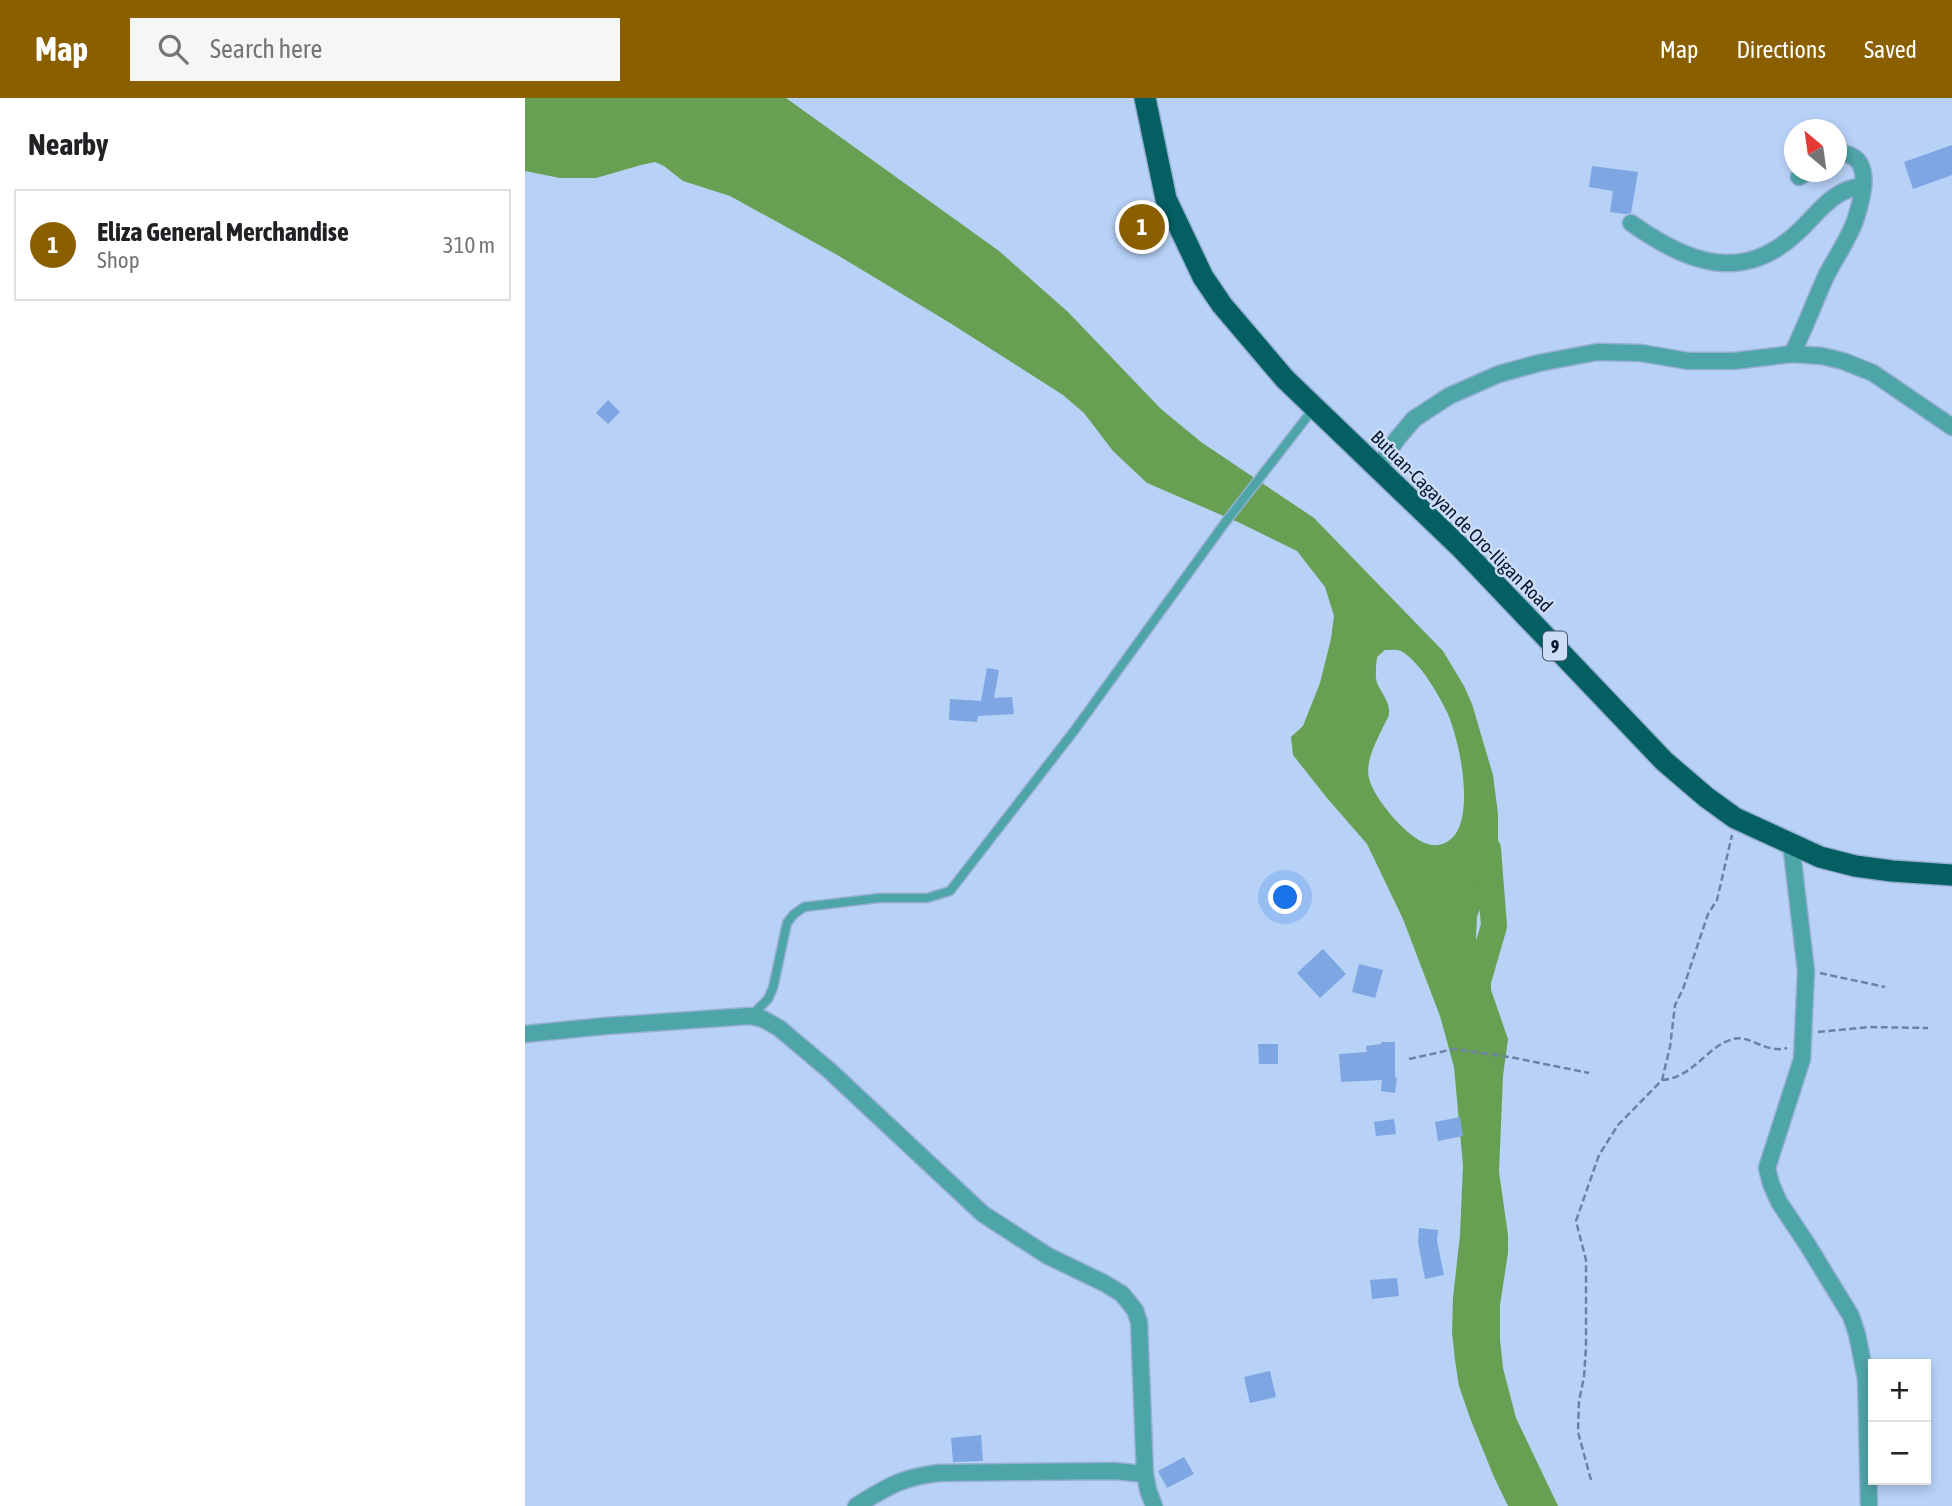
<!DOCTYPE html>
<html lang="en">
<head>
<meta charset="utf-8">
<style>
	:root { --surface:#fff; --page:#f6f6f6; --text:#202124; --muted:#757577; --line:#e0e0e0; --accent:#8a5f00 }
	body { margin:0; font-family:"Asap Condensed",sans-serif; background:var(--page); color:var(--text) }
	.controls { position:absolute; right:21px; bottom:21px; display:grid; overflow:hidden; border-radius:0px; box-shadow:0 4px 10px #0003 }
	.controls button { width:63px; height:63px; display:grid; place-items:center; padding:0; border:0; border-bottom:2px solid var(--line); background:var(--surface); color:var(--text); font:35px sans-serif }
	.compass { position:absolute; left:1259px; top:21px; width:63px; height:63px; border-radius:50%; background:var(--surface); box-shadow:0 4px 10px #0003; rotate:331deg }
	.you { position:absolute; left:761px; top:800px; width:24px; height:24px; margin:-18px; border:5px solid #fff; border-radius:50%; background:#1a73e8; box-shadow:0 0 0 10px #1a73e833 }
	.badge { display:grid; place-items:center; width:46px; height:46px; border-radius:50%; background:var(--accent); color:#fff; font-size:23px; font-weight:700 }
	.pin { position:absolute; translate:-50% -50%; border:4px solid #fff; box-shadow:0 2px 7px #0006 }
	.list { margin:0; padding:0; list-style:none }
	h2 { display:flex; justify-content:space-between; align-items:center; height:91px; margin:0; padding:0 28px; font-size:30px }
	h2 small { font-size:23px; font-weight:400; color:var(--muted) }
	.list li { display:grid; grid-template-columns:46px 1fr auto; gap:21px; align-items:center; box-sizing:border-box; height:112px; margin:0 14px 14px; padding:0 14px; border:2px solid var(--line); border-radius:0px }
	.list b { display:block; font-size:26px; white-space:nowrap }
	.list p { margin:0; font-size:23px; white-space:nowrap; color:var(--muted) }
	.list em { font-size:23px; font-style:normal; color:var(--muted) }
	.icon { flex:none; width:38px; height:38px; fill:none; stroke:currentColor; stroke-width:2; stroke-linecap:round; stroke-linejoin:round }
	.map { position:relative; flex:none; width:1427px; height:1408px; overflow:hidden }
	header { display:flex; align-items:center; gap:42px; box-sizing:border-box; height:98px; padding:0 35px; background:var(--accent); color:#fff }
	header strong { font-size:33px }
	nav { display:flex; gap:38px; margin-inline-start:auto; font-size:24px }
	.search { width:490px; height:63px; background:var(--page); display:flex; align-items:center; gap:18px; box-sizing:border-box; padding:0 24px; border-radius:0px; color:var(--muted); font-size:26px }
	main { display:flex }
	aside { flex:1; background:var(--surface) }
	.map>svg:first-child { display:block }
</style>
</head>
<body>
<header>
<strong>Map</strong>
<div class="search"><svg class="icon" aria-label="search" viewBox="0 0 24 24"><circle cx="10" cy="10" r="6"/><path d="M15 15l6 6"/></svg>Search here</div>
<nav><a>Map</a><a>Directions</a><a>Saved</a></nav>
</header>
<main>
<aside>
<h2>Nearby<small></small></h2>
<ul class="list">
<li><span class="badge">1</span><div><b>Eliza General Merchandise</b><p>Shop</p></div><em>310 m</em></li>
</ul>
</aside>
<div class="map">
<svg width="1427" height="1408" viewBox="0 0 1427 1408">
	<rect width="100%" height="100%" fill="#b7d1f7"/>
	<path fill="#67a053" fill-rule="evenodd" d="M0,0H261L474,153L543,214L636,311L676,344L789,420L918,553L939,588L947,606L968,677L973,716V760L969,780L952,818L951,839L954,857L983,941L978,978L974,1074L983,1137V1155L975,1207V1242L978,1270L991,1320L1033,1408H983L969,1379L945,1320L934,1288L930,1262L927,1234L928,1200L935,1137L938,1067L929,969L915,918L878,821L842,746L802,700L768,657L766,639L778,628L795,585L806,541L809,518L800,489L772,453L715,425L622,385L588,353L559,315L538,297L425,225L314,158L205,98L158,83L139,68L130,64L116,67L71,80H35L0,73ZM860,552C866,552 871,551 876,553C894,563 912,594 921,612C934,638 951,718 927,740C921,746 912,749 903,746C883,741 848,700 844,680C840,664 851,644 858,629C860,625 864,619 864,615C865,603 856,595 852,585C850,577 851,568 852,559Z"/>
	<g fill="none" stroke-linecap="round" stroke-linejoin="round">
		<path stroke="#67a053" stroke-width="26" d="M953,903V883L969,828L963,751"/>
	</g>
	<path fill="#7da6e3" d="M1427,47V77L1388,91L1379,64Z
		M1067,68L1113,74L1106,115L1101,116L1085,114L1088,93L1064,89Z
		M83,302L95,314L83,326L71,315Z
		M462,570L474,572L469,600L487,599L489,616L453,618L452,624L424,622L425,601L456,603Z
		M798,851L821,876L795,900L772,875Z
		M834,866L858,872L850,900L827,894Z
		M856,944H870V979L872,980L870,995L856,993L857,982L816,984L814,956L842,954L841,948L856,946Z
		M733,946H753V966H734Z
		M935,1019L938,1038L913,1043L910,1024Z
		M869,1021L871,1036L851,1038L849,1024Z
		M894,1130L913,1132L912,1143L919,1177L900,1181L893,1144Z
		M872,1180L874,1198L847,1201L845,1182Z
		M745,1273L751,1299L725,1305L719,1279Z
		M456,1337L458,1363L428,1364L426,1340Z
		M659,1359L669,1376L642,1390L633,1373Z"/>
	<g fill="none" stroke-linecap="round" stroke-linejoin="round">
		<g stroke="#97afd2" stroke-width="11">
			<path id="lane" d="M226,918L243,901L248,890L262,825L269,816L279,809L354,800H402L425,793L549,633L699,426L789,310"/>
		</g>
		<g stroke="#97afd2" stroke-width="19">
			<path id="street" d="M1274,79L1282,74
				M1106,125C1162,165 1218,187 1274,133C1294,114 1308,91 1338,88
				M1267,256C1280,230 1290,202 1302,176C1311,159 1323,142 1330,123C1338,99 1351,54 1311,55
				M852,371L872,341L889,321L924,298L974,276L1014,265L1072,254L1116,255L1163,263H1209L1267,256L1297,258L1318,263L1348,275L1427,329
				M1266,746L1281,873L1277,961L1242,1070L1246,1086L1254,1104L1282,1146L1326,1218L1332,1236L1341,1281L1344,1408
				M0,936L80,928L225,918L238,921L254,930L305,973L458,1116L523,1158L579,1185L597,1196L610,1212L614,1224L620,1376L623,1392L629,1408
				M331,1408C362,1389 377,1379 414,1375L589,1373L620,1376"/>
		</g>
		<g stroke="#97afd2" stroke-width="24">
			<path id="highway" d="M620,0L641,101L678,179L697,207L760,281L937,451L1139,663L1181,699L1210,720L1295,759L1330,768L1367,773L1427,777"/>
		</g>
		<path stroke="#6c82a1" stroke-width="2.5" stroke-dasharray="7 3.5" stroke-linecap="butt" d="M1295,875L1360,889
			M1293,934L1344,929L1403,930
			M884,961L929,951L990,960L1064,975
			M1137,982C1168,980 1182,948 1208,941C1224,936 1241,956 1262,950
			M1066,1382L1053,1334L1054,1303L1059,1279L1061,1249V1162L1051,1123L1074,1057L1093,1027L1137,982L1145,949L1150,907L1158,891L1183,816L1192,802L1207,737"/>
		<use href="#lane" stroke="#4ea5a7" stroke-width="8"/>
		<use href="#street" stroke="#4ea5a7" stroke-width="16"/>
		<use href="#highway" stroke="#045f62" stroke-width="21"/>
	</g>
	<g text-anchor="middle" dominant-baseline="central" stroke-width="5" stroke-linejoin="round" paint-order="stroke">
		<rect fill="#ccdef7" stroke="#425269" stroke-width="2" x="1018" y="533.5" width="24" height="29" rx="5"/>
		<g font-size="18" font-weight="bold" fill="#07162c">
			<text x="1030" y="548">9</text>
		</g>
		<g font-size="19" fill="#07162c" stroke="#ccdef7">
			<text transform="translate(937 423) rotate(45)">Butuan-Cagayan de Oro-Iligan Road</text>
		</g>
	</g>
</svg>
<div class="controls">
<button>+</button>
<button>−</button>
</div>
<svg class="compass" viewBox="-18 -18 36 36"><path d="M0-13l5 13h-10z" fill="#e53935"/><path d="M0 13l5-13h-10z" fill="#757577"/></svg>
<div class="you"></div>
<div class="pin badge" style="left:617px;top:129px">1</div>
</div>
</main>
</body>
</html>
